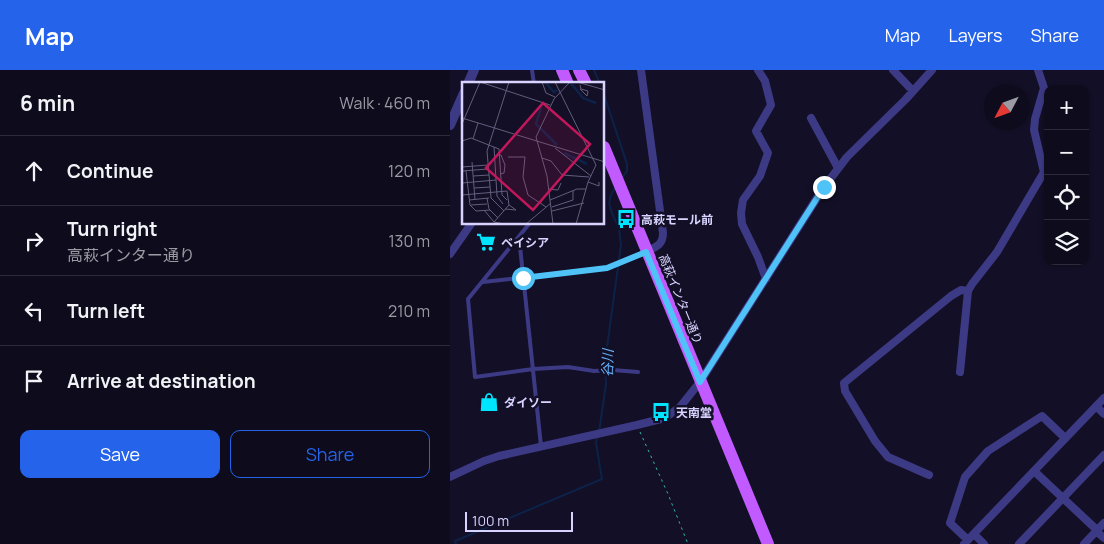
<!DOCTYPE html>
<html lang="en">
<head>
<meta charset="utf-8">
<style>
	:root { --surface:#0e0b1c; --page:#1c1929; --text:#f1f3f6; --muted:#9b9ba3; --line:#2e2b3b; --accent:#2563eb }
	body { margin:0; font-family:Manrope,"Noto Sans JP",sans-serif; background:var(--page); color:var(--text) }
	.controls { position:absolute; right:15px; top:15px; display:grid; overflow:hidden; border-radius:10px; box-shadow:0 1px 4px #0004 }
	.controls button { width:45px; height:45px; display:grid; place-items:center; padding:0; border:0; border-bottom:1px solid var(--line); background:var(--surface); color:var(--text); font:25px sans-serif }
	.compass { position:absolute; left:534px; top:15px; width:45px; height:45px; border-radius:50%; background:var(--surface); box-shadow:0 1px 4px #0004; rotate:229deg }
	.scale { position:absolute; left:15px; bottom:12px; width:108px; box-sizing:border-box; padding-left:5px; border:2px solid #d9d4ff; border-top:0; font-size:14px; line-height:18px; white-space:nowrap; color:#d9d4ff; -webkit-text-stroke:4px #130f26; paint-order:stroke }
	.stop { position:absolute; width:15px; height:15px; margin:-11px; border:4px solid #4fc3f7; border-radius:50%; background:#fff }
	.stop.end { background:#4fc3f7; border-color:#fff; box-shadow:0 1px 5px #0008 }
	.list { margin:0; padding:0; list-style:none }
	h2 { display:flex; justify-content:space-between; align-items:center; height:65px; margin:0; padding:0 20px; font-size:21px }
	h2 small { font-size:16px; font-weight:400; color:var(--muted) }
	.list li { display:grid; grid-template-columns:32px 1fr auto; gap:15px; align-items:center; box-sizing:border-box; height:70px; padding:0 20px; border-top:1px solid var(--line) }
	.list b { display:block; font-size:19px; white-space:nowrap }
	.list p { margin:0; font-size:16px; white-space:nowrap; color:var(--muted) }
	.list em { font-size:16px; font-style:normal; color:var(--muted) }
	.actions { display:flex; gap:10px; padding:15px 20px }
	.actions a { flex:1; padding:11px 0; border:1px solid var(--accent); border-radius:10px; text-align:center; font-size:18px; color:var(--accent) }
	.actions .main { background:var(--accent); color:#fff }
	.icon { flex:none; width:28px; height:28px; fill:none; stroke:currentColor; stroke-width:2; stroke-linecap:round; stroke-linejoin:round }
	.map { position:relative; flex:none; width:654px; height:474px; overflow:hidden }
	header { display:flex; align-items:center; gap:30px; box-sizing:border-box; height:70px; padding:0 25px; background:var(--accent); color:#fff }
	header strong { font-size:24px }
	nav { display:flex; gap:28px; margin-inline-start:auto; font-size:18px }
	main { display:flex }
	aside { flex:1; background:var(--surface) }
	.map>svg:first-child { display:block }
</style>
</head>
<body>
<header>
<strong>Map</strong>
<nav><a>Map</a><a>Layers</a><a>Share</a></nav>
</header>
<main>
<aside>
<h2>6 min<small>Walk · 460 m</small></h2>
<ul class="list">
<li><svg class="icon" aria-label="ahead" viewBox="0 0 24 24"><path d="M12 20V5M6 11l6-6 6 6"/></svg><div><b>Continue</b></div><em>120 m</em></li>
<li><svg class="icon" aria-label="right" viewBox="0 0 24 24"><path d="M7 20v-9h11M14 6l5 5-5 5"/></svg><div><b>Turn right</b><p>高萩インター通り</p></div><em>130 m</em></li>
<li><svg class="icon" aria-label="left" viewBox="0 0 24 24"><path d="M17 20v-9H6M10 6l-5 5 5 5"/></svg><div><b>Turn left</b></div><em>210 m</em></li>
<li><svg class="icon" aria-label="arrive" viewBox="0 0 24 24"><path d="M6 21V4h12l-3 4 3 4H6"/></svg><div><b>Arrive at destination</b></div></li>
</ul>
<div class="actions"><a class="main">Save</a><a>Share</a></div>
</aside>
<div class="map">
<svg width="654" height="474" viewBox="0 0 654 474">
	<rect width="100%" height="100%" fill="#130f26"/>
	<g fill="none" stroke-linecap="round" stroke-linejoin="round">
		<path stroke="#0c2248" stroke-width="2" d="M144,0L150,14
			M154,25L177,94V101L172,108
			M149,362L156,314L155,292L171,175C170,170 170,164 169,159C163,142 153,135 165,118
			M6,474L5,471L152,409L146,373L147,367"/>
		<path stroke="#2fb8b0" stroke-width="1" stroke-dasharray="2.5 4" stroke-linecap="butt" d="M190,362L218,424L238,474"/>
		<path stroke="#3d3a85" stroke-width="4" d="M82,0L84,14
			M79,154L18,229L25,307L83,299L118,297L144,301L163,300L188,302
			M69,167L91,376
			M33,212L157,198L196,182"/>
		<path stroke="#3d3a85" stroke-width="8" d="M191,0L213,163C213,175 206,177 196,182
			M308,0L315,11L321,35L306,61L318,83L310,106L293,130L291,143L292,154L308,187L316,209
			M443,0L463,21
			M361,48L388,98
			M0,184L21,154
			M510,302L518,221L522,214L547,182L594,102L584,60L585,49L594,18L588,0
			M646,336L654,344
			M584,401L647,460
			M479,405L438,387L425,371L395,321L394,313L501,226L511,220L518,221
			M0,407L34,391L49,386L187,355L215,348L230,337L250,312L374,117L397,87L456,29L482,0
			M646,461L654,468
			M524,464L534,474
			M518,470L500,453L515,407L538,381L592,346L615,368
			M514,474L654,328
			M569,474L654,385
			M634,474L654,453"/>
		<path stroke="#3d3a85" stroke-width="10" d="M18,14L24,0
			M0,55L14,23"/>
		<path stroke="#c25bff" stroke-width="12" d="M112,0L118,14
			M129,0L136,14
			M154,77L318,474"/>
	</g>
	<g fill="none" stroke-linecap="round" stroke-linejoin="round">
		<path stroke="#4fc3f7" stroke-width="6" d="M73,208L157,198L196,182L250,312L374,117"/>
	</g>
	<defs>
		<g id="bus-bare" transform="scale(1.5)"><path d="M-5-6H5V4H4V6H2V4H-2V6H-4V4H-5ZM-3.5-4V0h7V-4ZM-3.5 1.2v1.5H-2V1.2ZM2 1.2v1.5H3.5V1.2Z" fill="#00e5ff" stroke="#130f26" stroke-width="2.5" paint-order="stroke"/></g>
		<g id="supermarket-bare" transform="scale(1.5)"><path d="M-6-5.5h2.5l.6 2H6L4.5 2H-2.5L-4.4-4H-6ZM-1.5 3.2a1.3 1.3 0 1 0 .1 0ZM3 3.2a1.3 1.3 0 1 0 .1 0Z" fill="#00e5ff" stroke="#130f26" stroke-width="2.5" paint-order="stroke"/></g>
		<g id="shop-bare" transform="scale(1.5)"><path d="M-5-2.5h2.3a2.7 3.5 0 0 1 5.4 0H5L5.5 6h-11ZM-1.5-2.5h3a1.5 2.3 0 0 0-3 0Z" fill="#00e5ff" stroke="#130f26" stroke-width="2.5" paint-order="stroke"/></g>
	</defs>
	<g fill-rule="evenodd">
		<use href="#bus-bare" x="176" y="149"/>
		<use href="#supermarket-bare" x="36" y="172"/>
		<use href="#shop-bare" x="39" y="332"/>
		<use href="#bus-bare" x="211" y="342"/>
	</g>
	<g text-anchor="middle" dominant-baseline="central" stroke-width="5" stroke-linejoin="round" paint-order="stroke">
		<g font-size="12" font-weight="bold" fill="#d9d4ff" stroke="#130f26" text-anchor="start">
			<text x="191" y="149">高萩モール前</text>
			<text x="51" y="172">ベイシア</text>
			<text x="54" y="332">ダイソー</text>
			<text x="226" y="342">天南堂</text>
		</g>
		<g font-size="12" fill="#d9d4ff" stroke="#130f26">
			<text transform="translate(231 229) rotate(68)">高萩インター通り</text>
		</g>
		<g font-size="14" font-style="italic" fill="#62b6ff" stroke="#130f26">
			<text transform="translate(157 293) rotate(-88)">谷川</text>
		</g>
	</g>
	<g transform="translate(12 12)">
		<rect width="142" height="142" fill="#130f26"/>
		<path fill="none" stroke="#0c2248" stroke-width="2.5" d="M83,0L92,10L95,8M108,0L121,16L134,21M80,22L74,42L95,63M102,71L125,82"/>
		<path fill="none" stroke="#625e7d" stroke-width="1" d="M18,0L88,23M80,0L84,11L93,15M93,0L134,83L126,100L114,142M115,0L143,8M118,7L125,14L126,9L119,7L118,3M0,36L143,80M0,42L18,0M11,57L16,41M0,59L9,56L37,67L40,113L45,118M32,65L35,114L41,122M93,66L129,94M36,73H39L43,83L42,91L38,92M46,75H63L61,95L66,113L84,125M80,76L89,79L100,93L127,95M10,80L13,118M0,85L26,83M0,89L26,87M4,89L8,123L14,129L28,128M11,94L27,93M126,100L137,104V100M0,101L34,98M12,106L28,105M86,107L96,108L99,101M0,113L45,109L47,123L54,128L43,127M25,116L27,127L36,136M7,118L27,116M88,118L115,107H124M9,123L25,122M90,125L111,118V109M22,128L32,140L42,142M42,129L29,116L25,69L47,0M90,129L122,121M32,140L47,123M64,142L89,121M91,142L85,94L74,55L92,17L108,0"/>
		<path fill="#c2185b" fill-opacity="0.15" stroke="#c2185b" stroke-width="2.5" d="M81,21L128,62L71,128L24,86Z"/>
		<rect width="142" height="142" fill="none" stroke="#d9d4ff" stroke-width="2.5"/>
	</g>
</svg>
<div class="controls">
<button>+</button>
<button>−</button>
<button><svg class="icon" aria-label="locate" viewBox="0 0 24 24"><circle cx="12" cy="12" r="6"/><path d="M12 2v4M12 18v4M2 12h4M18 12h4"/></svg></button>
<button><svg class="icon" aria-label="layers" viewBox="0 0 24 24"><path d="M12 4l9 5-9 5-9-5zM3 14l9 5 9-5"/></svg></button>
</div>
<svg class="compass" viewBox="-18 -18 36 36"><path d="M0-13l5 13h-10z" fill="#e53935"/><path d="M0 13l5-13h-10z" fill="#9b9ba3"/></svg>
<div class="scale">100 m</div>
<div class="stop" style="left:73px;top:208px"></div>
<div class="stop end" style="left:374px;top:117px"></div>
</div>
</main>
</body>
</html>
